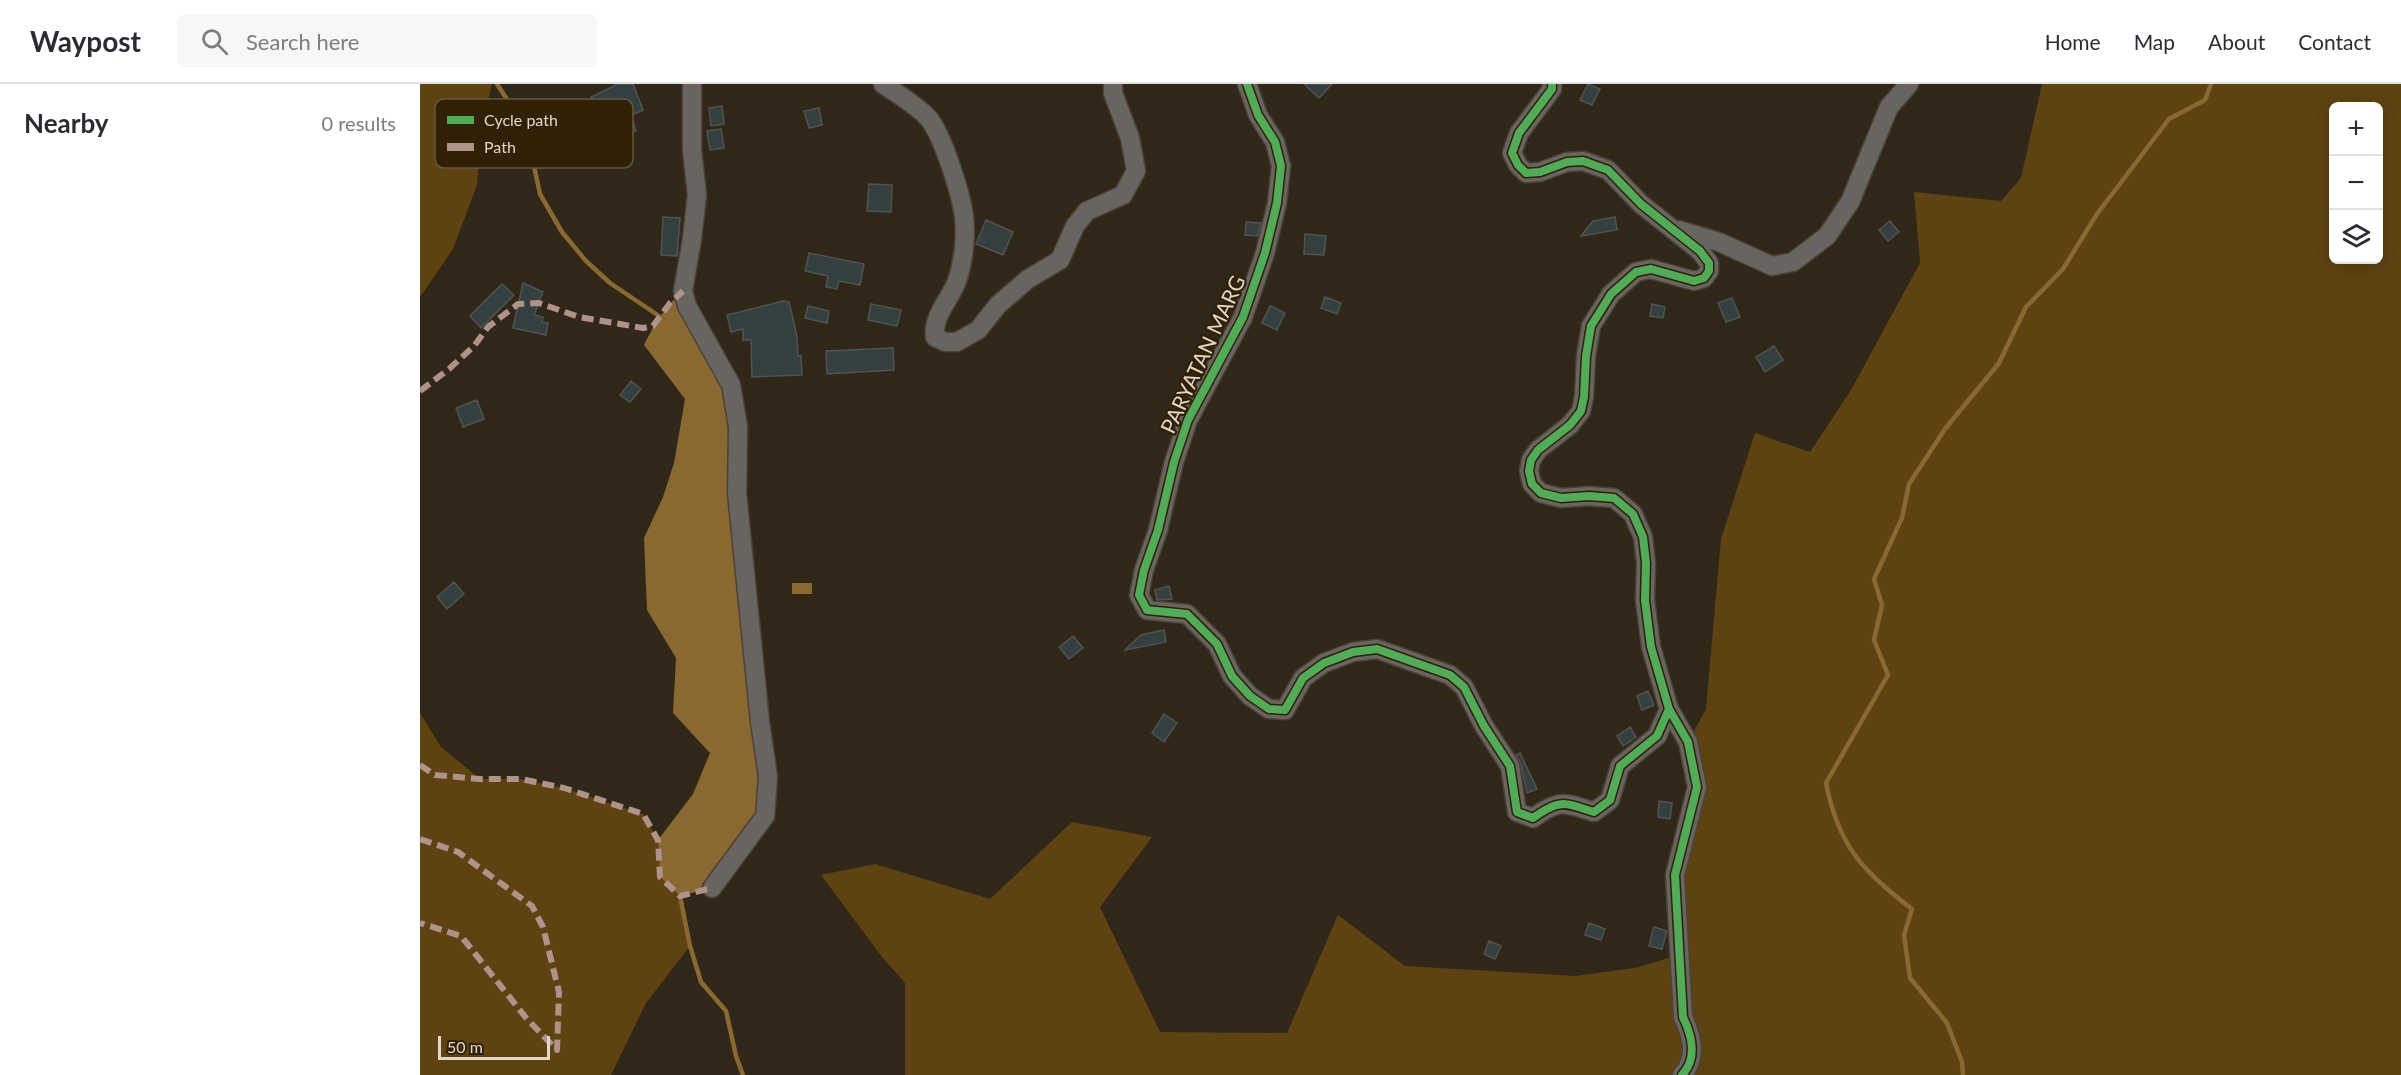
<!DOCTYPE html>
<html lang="en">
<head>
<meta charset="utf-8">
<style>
	:root { --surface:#fff; --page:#f7f7f7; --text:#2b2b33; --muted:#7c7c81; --line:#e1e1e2 }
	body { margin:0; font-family:Lato,sans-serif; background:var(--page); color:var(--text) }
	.controls { position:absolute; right:18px; top:18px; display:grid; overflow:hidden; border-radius:9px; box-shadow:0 3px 15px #0003 }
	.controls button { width:54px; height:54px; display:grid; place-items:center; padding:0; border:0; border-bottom:2px solid var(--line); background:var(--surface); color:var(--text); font:30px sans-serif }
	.scale { position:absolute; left:18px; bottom:15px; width:112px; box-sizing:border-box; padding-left:6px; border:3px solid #e1d7c9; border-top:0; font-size:16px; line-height:21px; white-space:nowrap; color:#e1d7c9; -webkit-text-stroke:4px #2f2006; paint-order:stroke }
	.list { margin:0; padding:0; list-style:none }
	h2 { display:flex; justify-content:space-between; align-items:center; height:78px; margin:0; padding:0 24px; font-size:26px }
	h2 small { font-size:20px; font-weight:400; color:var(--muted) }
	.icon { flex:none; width:33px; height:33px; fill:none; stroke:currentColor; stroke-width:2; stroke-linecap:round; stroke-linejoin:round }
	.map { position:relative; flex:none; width:1981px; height:991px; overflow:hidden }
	header { display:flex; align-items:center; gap:36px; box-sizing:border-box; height:84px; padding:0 30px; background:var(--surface); border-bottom:2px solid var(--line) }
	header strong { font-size:28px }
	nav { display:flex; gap:33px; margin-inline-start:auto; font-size:21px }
	.search { width:420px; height:54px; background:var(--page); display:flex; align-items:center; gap:15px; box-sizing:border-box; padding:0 21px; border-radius:9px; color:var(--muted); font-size:22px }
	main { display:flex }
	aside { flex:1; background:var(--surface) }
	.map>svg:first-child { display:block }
</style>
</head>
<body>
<header>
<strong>Waypost</strong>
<div class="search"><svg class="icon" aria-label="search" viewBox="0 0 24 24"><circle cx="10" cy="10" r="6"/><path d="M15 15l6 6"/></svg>Search here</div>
<nav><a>Home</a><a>Map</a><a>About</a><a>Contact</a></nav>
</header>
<main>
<aside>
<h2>Nearby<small>0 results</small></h2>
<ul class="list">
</ul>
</aside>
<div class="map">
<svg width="1981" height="991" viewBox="0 0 1981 991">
	<rect width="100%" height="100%" fill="#302719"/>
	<path fill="#5e4211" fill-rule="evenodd" d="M0,0H72L61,43L57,101L33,165L0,213Z
		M1622,0H1981V991H485V899L462,873L401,791L455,780L570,815L652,738L732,753L680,823L740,948L867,949L918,831L985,882L1155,892L1215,884L1259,871L1255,791L1277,703L1268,658L1286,625L1301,455L1335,349L1390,368L1431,306L1500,179L1494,108L1581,117L1601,94ZM1914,22H1958V176H1914Z
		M0,629L21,663L60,695H101L144,704L223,730L238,756L240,793L260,812L270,862L226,919L191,991H0Z"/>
	<path fill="#8a6831" d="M263,207L311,301L345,732L292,804L260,812L240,793L238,756L273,710L290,669L253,629L256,574L227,526L224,454L243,413L254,379L265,315L224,261C234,240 246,222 263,207Z
		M372,499H392V510H372Z"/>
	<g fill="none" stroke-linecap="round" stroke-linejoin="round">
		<path stroke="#8a6831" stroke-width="4.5" d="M77,0L94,26L111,68L120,110L142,148L166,177L190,199L245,236
			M262,808L260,812L270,862L281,898L306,927L316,972L323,991
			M1543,991L1542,978L1527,939L1490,894L1484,851L1492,825C1443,788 1418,761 1406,699L1468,591L1454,556L1462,521L1454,495L1482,434L1489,400L1525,345L1579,279L1606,223L1643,185L1677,130L1749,35L1785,16L1791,0"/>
	</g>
	<path fill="#343f40" stroke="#505350" stroke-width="1.5" d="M198,0H213L223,26L211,31L216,47L184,57L175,31L179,30L171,13Z
		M884,0H912L899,14Z
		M1168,0L1180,5L1172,21L1160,16Z
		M302,22L304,40L291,42L289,24Z
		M399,24L402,41L389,44L384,27Z
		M301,45L304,64L290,66L287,47Z
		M449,100L472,101L471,128L447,127Z
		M243,133L260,134L257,172L241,171Z
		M1195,133L1197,146L1161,152L1173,137Z
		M566,136L593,148L583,171L556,160Z
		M1470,137L1479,148L1468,157L1459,146Z
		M826,138L841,139L837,152L825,151Z
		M885,150L906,152L904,171L884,170Z
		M389,169L444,180L440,201L419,197L417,205L406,203L408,192L385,187Z
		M103,199L123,208L114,231L123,233L122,238L128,239L126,251L93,244Z
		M82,200L94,211L61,244L50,232Z
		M905,213L921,219L917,230L901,224Z
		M1312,214L1320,233L1306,238L1298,219Z
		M363,217L369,218L377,252L378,272H381L382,291L332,293L331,256H323V245L311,248L307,231Z
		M451,220L481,226L477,242L448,236Z
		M1232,220L1245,223L1243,234L1230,232Z
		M388,222L409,227L407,239L385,234Z
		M850,222L865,229L857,246L842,239Z
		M1354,262L1363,276L1345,288L1336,273Z
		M473,264L474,286L407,290L406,267Z
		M211,297L221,305L210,318L200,311Z
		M57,316L64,335L43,343L36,324Z
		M34,498L44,510L27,525L17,513Z
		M749,502L752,515L737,516L735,506Z
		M744,546L746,558L705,566L721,551Z
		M653,552L663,564L649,575L639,563Z
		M1228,607L1234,621L1222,626L1217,612Z
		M744,630L757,639L744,658L732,649Z
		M1210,643L1216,653L1203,662L1197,652Z
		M1100,669L1117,705L1107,709L1101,680L1096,671Z
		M1239,717L1252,719L1250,735L1238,733Z
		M1169,839L1185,845L1181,856L1165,851Z
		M1234,843L1247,847L1242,865L1229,862Z
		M1069,857L1081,862L1075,875L1064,870Z"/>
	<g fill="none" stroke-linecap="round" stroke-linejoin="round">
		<g stroke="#4b4237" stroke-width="21">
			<path id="minor" d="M272,0V66L277,111L272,155L263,207L267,222L311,301L318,343L317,409L340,638L348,693L345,732L292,804
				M463,0C476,9 501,24 510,36C523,54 539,104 543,126C547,148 544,174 538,194C532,214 512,231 515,253L525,258H537L558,246L578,221L608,195L640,176L655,142L667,127L703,111L716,87L710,54L693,9V0
				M827,0L838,31L855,58L861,82L857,119L845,169L823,233L768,336L754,378L738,446L724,486L719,511L727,526L767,530L797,560L812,592L830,612L849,625L865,626L883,594L904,579L933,568L957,565L1030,591L1044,603L1064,642L1090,682L1097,728L1113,734C1139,715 1144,718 1174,728L1190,716L1200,682L1237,652L1249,625
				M1132,0V5L1099,49L1092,69L1098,81L1106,89L1120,88L1147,78L1163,77L1188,86L1221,120L1280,167L1289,179V187L1284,194L1274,197L1231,185L1216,188L1191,210L1171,242L1166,272L1164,313L1161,327L1150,341L1118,366L1111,376L1109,387L1112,400L1121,409L1141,414L1169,412L1194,414L1213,430L1223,453L1226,479L1225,516L1231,563L1249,625L1268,658L1277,703L1255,791L1263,933C1272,952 1278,974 1262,991
				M1259,146L1299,158L1352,182L1373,178L1407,152L1430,118L1469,23L1489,0"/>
		</g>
		<use href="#minor" stroke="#686560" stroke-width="18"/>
		<path stroke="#af9288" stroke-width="6" stroke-dasharray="12 6" stroke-linecap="butt" d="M0,307L29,285L54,262L68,243L98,220L119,219L159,233L223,244L233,242L250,219L263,207
			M0,681L15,691L60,695H101L144,704L223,730L238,756L240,793L260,812L292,804
			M0,755L38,768L112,822L123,843L139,908L137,966L107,935L41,852L0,839"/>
		<g stroke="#2f2006" stroke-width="11">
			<path id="cycleway" d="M827,0L838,31L855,58L861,82L857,119L845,169L823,233L768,336L754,378L738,446L724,486L719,511L727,526L767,530L797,560L812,592L830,612L849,625L865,626L883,594L904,579L933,568L957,565L1030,591L1044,603L1064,642L1090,682L1097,728L1113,734C1139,715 1144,718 1174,728L1190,716L1200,682L1237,652L1249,625
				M1132,0V5L1099,49L1092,69L1098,81L1106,89L1120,88L1147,78L1163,77L1188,86L1221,120L1280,167L1289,179V187L1284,194L1274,197L1231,185L1216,188L1191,210L1171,242L1166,272L1164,313L1161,327L1150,341L1118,366L1111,376L1109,387L1112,400L1121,409L1141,414L1169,412L1194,414L1213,430L1223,453L1226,479L1225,516L1231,563L1249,625L1268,658L1277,703L1255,791L1263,933C1272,952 1278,974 1262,991"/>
		</g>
		<use href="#cycleway" stroke="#51ab58" stroke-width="8"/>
	</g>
	<g text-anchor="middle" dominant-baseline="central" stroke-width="4.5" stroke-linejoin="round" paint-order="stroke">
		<g font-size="21" fill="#e1d7c9" stroke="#2f2006">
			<text transform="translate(782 270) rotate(-65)">PARYATAN MARG</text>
		</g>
	</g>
	<rect x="15" y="15" width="198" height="69" rx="9" fill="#2f2006" stroke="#645740" stroke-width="1.5"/>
	<rect x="27" y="32" width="27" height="8" fill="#51ab58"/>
	<rect x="27" y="59" width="27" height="8" fill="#af9288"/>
	<g font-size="16" fill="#e1d7c9">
		<text x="64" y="42">Cycle path</text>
		<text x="64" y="69">Path</text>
	</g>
</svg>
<div class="controls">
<button>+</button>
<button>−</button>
<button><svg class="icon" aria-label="layers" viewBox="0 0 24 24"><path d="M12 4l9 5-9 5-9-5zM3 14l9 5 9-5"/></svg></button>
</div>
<div class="scale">50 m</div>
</div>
</main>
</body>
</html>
